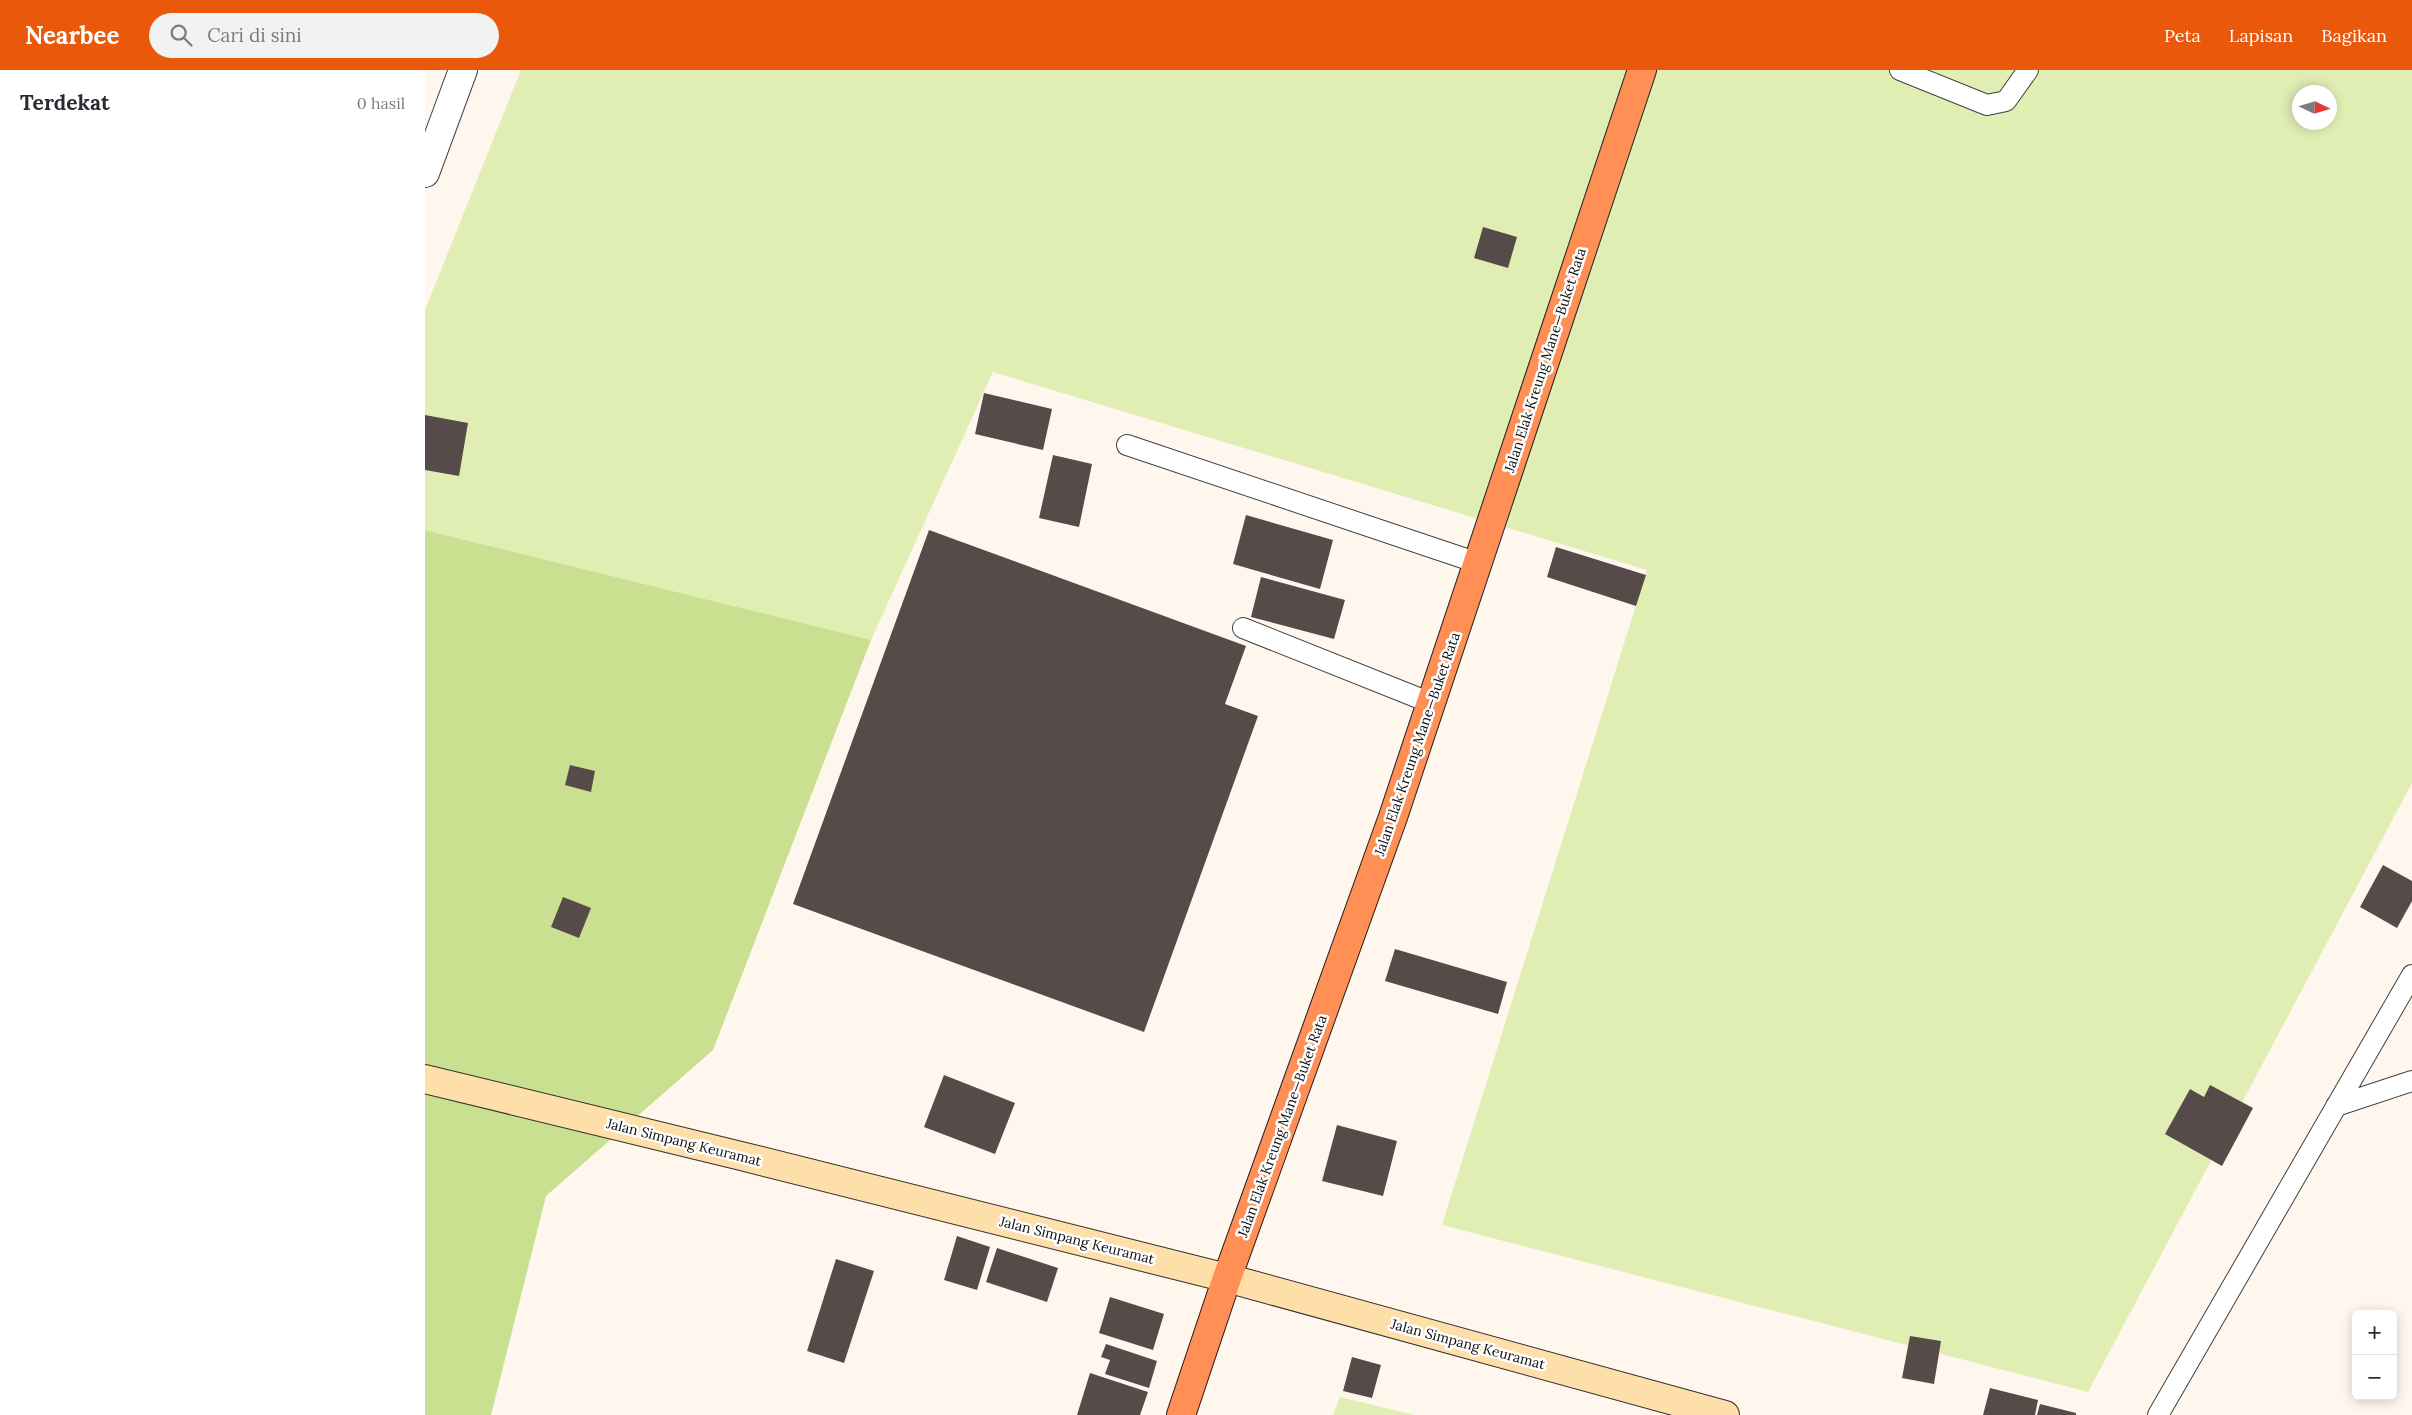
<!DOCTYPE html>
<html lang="id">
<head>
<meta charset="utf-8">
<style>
	:root { --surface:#fff; --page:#f2f2f3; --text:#2b2b33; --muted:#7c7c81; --line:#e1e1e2; --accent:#ea580c }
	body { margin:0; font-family:Lora,serif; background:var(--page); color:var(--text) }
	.controls { position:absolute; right:15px; bottom:15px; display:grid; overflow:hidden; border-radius:8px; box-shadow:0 2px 12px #0003 }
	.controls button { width:45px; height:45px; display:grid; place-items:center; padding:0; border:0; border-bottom:1px solid var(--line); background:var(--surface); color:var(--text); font:25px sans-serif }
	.compass { position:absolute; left:1867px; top:15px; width:45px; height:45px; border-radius:50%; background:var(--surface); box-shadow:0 2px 12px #0003; rotate:94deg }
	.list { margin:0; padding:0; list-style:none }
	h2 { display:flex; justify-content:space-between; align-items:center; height:65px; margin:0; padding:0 20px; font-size:21px }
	h2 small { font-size:16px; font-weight:400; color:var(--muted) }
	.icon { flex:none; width:28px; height:28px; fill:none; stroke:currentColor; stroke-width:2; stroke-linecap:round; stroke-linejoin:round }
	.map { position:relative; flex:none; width:1987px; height:1345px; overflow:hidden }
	header { display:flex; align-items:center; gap:30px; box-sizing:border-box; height:70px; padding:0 25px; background:var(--accent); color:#fff }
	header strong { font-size:24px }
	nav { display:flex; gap:28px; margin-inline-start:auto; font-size:18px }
	.search { width:350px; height:45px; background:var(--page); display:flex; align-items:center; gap:12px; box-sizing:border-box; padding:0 18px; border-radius:28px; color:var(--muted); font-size:19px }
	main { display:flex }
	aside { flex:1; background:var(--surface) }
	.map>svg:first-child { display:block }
</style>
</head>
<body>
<header>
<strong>Nearbee</strong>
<div class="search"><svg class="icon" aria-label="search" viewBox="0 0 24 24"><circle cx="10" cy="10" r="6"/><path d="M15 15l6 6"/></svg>Cari di sini</div>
<nav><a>Peta</a><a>Lapisan</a><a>Bagikan</a></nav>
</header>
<main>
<aside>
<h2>Terdekat<small>0 hasil</small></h2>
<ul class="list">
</ul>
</aside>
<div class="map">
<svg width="1987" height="1345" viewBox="0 0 1987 1345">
	<rect width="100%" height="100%" fill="#fff7ee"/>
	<path fill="#e0edb3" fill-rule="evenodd" d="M96,0H1987V713L1663,1322L1017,1155L1222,500L568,302L446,570L0,460V240ZM1874,22H1904V52H1874Z
		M915,1327L989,1345H908Z"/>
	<path fill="#c9e091" d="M0,460L446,570L288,980L121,1126L66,1345H0Z"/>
	<path fill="#574b49" d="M1058,157L1092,167L1083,198L1049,188Z
		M559,323L627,339L618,380L550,364Z
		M0,345L43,353L34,406L0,400Z
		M628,385L667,394L654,457L614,448Z
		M821,445L908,470L895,519L808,494Z
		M504,460L821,576L800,634L833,646L719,962L368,834Z
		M1131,477L1221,505L1211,536L1122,507Z
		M836,507L920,530L909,569L826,547Z
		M145,695L170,701L166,722L140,715Z
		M1958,795L1987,811V831L1972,858L1935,837Z
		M138,827L166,838L154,868L126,857Z
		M970,879L1082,912L1073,944L960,911Z
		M519,1005L590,1033L570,1084L499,1057Z
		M1785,1015L1828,1038L1797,1096L1740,1064L1765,1019L1779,1027Z
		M912,1055L972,1071L958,1126L897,1111Z
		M532,1166L565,1177L552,1220L519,1210Z
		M572,1178L633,1198L622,1232L561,1212Z
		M411,1189L449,1201L419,1293L382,1281Z
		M685,1227L739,1244L728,1280L674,1263Z
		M1485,1266L1516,1271L1509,1314L1477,1308Z
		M681,1274L732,1291L724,1318L680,1304L685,1290L676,1287Z
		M927,1287L956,1295L947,1328L918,1321Z
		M665,1303L723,1322L715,1345H652Z
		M1565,1318L1613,1330L1610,1345H1558Z
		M1615,1334L1651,1343V1345H1612Z"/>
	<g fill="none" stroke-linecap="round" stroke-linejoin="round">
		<g stroke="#404040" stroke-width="22">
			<path id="service" d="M1475,0L1562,35L1581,31L1603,0
				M702,375L1053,493
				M818,558L1006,633
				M1911,1036L1987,1011
				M1733,1345L1987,905"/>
		</g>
		<g stroke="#404040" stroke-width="30">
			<path id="minor" d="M0,103L38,0"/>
		</g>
		<g stroke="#2f2f2f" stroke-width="30">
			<path id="secondary" d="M0,1009L316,1086L802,1208L1300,1345"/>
		</g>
		<g stroke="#1e1e1e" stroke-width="30">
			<path id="trunk" d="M756,1345L802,1208L968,747L1217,0"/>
		</g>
		<use href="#service" stroke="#fff" stroke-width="20"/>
		<use href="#minor" stroke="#fff" stroke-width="28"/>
		<use href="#secondary" stroke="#ffdfa9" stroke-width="28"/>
		<use href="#trunk" stroke="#ff8f55" stroke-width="28"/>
	</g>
	<g text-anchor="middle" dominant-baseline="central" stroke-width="5" stroke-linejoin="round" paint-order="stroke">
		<g font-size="14" fill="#0d0d0d" stroke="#fff">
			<text transform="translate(1120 290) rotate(-72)">Jalan Elak Kreung Mane—Buket Rata</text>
			<text transform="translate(992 674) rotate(-71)">Jalan Elak Kreung Mane—Buket Rata</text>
			<text transform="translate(857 1056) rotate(-70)">Jalan Elak Kreung Mane—Buket Rata</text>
			<text transform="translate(259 1072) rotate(14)">Jalan Simpang Keuramat</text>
			<text transform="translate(652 1170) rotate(14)">Jalan Simpang Keuramat</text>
			<text transform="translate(1043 1274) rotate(15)">Jalan Simpang Keuramat</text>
		</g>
	</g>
</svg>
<div class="controls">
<button>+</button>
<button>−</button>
</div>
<svg class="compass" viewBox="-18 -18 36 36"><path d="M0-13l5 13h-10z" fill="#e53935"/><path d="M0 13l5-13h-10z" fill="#7c7c81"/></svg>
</div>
</main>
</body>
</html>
